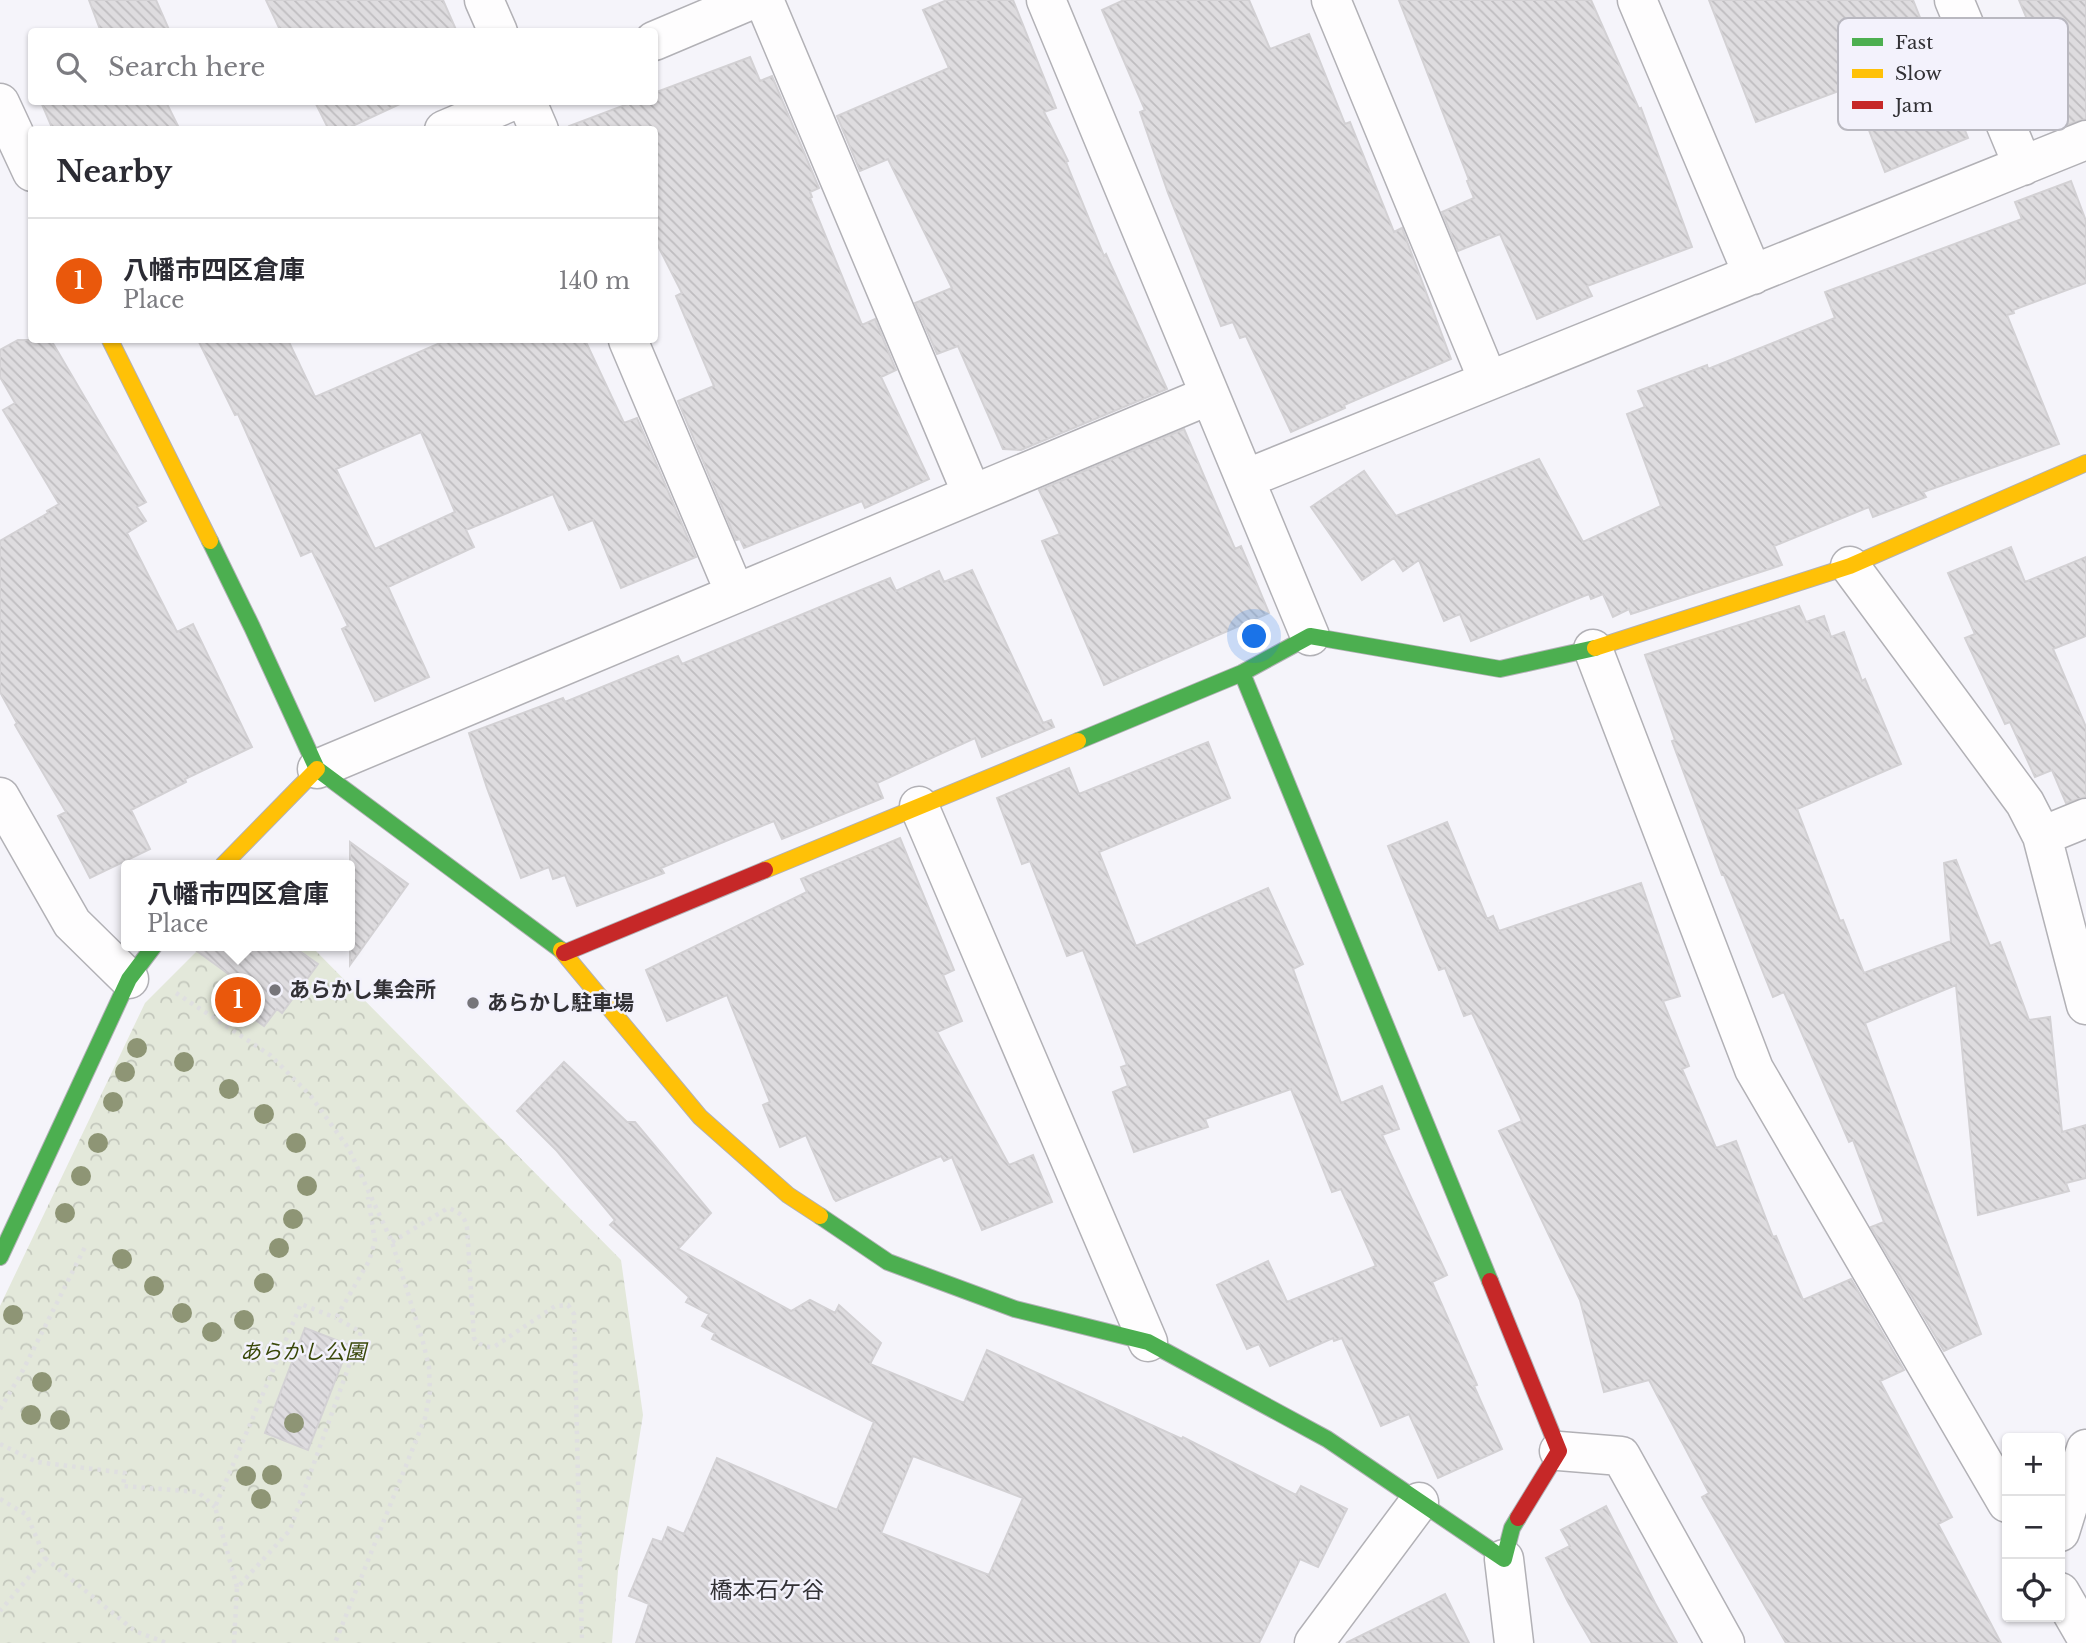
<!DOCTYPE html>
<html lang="en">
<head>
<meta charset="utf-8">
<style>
	:root { --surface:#fff; --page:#f2f2f3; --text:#2b2b33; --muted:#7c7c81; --line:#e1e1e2; --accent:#ea580c }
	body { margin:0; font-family:"Libre Baskerville","Noto Sans JP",serif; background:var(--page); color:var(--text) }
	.controls { position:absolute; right:21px; bottom:21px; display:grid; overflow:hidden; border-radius:7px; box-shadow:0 2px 5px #0004 }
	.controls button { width:63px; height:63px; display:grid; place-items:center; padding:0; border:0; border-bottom:2px solid var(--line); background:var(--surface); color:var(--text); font:35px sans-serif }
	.you { position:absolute; left:1255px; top:637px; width:24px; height:24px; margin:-18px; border:5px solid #fff; border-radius:50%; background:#1a73e8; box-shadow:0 0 0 10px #1a73e833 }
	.badge { display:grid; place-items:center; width:46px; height:46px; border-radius:50%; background:var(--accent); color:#fff; font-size:23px; font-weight:700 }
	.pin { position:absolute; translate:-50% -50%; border:4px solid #fff; box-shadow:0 2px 7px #0006 }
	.popup { position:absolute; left:121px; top:860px; width:234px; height:91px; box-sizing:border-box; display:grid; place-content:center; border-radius:7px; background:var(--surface); filter:drop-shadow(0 2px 5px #0005); font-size:23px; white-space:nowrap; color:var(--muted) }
	.popup b { font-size:26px; color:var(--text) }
	.popup::after { content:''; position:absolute; left:50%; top:100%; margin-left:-14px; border:14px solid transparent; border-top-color:var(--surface) }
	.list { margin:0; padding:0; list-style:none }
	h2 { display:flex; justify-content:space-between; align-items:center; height:91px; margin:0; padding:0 28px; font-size:30px }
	h2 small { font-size:23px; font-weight:400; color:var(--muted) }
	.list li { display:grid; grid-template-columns:46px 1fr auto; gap:21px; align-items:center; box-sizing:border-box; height:126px; padding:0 28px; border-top:2px solid var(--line) }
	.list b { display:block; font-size:26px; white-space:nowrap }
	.list p { margin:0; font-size:23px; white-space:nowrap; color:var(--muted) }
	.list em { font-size:23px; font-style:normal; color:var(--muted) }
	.icon { flex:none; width:38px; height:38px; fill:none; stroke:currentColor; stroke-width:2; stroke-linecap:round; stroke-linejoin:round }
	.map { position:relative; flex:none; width:2086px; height:1643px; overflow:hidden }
	.search { position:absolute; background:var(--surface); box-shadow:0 2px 5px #0004; left:28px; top:28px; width:630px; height:77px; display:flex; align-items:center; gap:18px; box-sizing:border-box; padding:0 24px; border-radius:7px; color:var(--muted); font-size:26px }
	.panel { position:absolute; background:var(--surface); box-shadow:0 2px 5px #0004; left:28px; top:126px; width:630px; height:217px; border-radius:7px }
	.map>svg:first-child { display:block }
</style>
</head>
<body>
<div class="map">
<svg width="2086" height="1643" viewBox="0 0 2086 1643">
	<defs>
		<pattern id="park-crowns" width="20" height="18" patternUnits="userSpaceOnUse" patternTransform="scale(1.75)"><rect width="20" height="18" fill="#e3e8da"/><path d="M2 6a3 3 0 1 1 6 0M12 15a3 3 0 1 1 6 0" fill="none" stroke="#c3c7bc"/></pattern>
		<pattern id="building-back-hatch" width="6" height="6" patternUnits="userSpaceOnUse" patternTransform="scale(1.75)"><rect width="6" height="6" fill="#dedcdf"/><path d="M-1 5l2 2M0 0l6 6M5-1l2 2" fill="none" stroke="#bfbdc0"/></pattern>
	</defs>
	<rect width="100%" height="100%" fill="#f5f4fa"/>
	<path fill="url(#park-crowns)" d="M202,946H311L621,1260L643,1415L618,1571L612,1643H0V1306L145,1003Z"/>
	<path fill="url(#building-back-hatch)" stroke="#d3d1d4" stroke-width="2" fill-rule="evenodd" d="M89,0H156L170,32H101Z
		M266,0H443L457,32H281Z
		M947,0H1013L1056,108L1044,112L1068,161L1066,162L1104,256L1106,254L1167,389L1021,450L1003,449L958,346L937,354L915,303L952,288L888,159L860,171L837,116L949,68L923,10Z
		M1124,0H1249L1270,49L1309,34L1345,124L1350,122L1394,232L1402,228L1451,359L1344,405L1345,408L1291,432L1246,336L1240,338L1233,322L1221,326L1168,193L1140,112L1145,110L1102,10Z
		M1399,0H1591L1639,109L1641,108L1692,247L1587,286L1592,296L1537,319L1500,234L1458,251L1442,212L1474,198L1467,181L1469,180Z
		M1709,0H1913L1968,138L1885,172L1852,86L1756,122Z
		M2019,0H2086V119L2066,125L2034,44L2037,43Z
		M750,57L760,81L772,76L819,188L810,192L812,197L810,198L862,325L875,319L896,370L881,377L929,479L865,508L862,501L744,548L740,539L736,540L678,401L714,386L676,296L682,293L654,238V130H570L569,126L633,102H654V93Z
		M41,102H166L180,130H53Z
		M315,102H404L344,130H329Z
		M2071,181L2086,221V283L2013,310L2014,313L2007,315L2059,444L1923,492L1926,497L1873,517L1869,507L1774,546L1782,565L1631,614L1629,609L1613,617L1603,594L1591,599L1589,594L1471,641L1460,614L1444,621L1419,560L1403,571L1394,558L1362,580L1311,507L1364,471L1396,516L1539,459L1583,542L1661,506L1627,414L1645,407L1638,391L1707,365L1708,369L1835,318L1825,292L2022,219L2015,202Z
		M18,340H51L146,502L137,507L146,521L127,533L177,632L193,624L252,747L185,779L186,782L131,810L150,849L90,878L58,816L66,812L15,725L17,723L0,692V541L48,513L47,511L59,504L3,410L15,403L0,377V350Z
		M198,340H288L315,397L447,340H585L624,423L637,418L696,557L621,588L593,520L569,530L553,494L466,530L474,547L388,587L429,677L375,701L342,629L348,626L312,551L301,556L238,414L235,415ZM421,432L455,512L375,549L336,469Z
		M1184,429L1235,549L1241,546L1269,613L1104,685L1042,541L1060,534L1039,490Z
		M2011,547L2025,582L2086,557V636L2053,649L2086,727V797L2066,803L2052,770L2035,777L2010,722L2005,724L1965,638L1975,634L1948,573Z
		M972,570L1043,723L1051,720L1054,727L982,757L975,738L877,783L883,798L782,839L774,821L661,868L664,873L577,906L565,875L553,879L549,867L521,878L487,788L469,733L563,698L565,702L678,656L682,664L890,578L896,591L939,571L944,582Z
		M1799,606L1806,622L1824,616L1831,637L1844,632L1862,681L1865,679L1901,764L1797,809L1840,921L1843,920L1864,973L1951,941L1944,863L1956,860L1990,946L2000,942L2029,1020L2050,1017L2062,1132L2086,1125V1178L2066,1183L2069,1191L1978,1215L1956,985L1865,1023L1981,1334L1944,1351L1871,1227L1884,1222L1853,1140L1849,1142L1784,992L1773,997L1724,875H1722L1672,741L1675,740L1645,655Z
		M1208,742L1230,798L1099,852L1136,946L1268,888L1303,964L1293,969L1341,1103L1382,1086L1399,1129L1382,1135L1447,1275L1432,1282L1477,1385L1474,1386L1502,1449L1438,1478L1409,1414L1381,1426L1342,1338L1334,1341L1333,1338L1270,1366L1259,1344L1247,1349L1217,1285L1268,1261L1287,1302L1376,1266L1341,1189L1332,1192L1291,1089L1205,1119L1208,1127L1134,1152L1113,1092L1128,1086L1121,1067L1127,1065L1083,950L1067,956L1030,861L1022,864L997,798L1069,768L1079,794Z
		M1447,822L1487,919L1493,916L1499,931L1641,883L1680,996L1663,1001L1689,1066L1682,1069L1716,1148L1736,1141L1773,1237L1776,1236L1803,1300L1851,1279L1904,1370L1880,1381L1952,1517L1938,1524L2001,1643H1786L1702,1497L1709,1493L1649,1380L1604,1392L1580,1300L1499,1131L1522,1121L1472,1013L1464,1016L1445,968L1439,970L1388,846Z
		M900,838L954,970L943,975L962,1021L937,1032L1009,1165L1033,1155L1052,1202L982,1230L952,1157L944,1161L941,1156L836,1201L834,1199L806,1135L780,1147L763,1105L770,1102L727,995L667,1021L646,970L807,892L801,879Z
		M350,842L408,884L350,965Z
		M190,946H292L318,964L282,1013L277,1009L264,1026L223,996L234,978Z
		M564,1062L627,1122H635L711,1213L678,1249L791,1311L810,1300L835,1313L839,1305L881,1343L870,1364L964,1403L987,1350L1182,1439L1183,1437L1296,1495L1301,1486L1347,1509L1318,1567L1300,1559L1259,1643H636L649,1604L629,1596L653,1539L662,1542L668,1527L684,1534L717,1458L837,1510L874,1422L712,1339L715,1333L702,1326L709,1314L686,1302L689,1297L610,1225L615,1220L557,1151L517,1111ZM913,1456L1023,1498L989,1575L881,1533Z
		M305,1328L349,1345L308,1450L265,1433Z
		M1606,1506L1655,1603L1677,1643H1592L1568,1602L1546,1558L1570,1546L1561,1530Z
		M1445,1594L1469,1643H1346Z"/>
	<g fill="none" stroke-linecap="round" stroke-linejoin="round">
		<g stroke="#b2b1b6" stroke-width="41">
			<path id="street" d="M484,0L498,32
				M764,0L972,494
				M1046,0L1310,636
				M1331,0L1488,380
				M1637,0L1753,275
				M1954,0L2023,166
				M654,41L751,0
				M527,102L539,130
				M0,103L32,172
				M444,130L510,102
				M628,340L735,593
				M1245,479L2086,140
				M1850,566L2025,803L2042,836L2086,1005
				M1593,649L1754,1069L2007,1503
				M317,769L1210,395
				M0,797L72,923L129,979
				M919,806L1148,1342
				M2042,836L2086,818
				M1559,1451L1621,1456L1725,1643
				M2060,1532L2086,1449
				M1504,1559L1514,1643
				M2060,1592L2086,1637
				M1314,1643L1419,1502"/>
		</g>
		<g stroke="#b2b1b6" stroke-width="18">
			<path id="fast" d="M210,541L252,627L317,769L561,950
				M1242,673L1490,1281
				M1078,741L1242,673L1310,636L1500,669L1595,648
				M820,1216L888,1262L1015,1309L1148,1342L1327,1439L1504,1559L1512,1528L1518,1518
				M0,1257L129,979L154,946"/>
		</g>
		<g stroke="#b2b1b6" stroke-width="18">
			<path id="slow" d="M110,340L210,541
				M1595,648L1850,566L2086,463
				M223,865L317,769
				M765,870L1078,741
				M561,950L700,1117L788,1195L820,1216"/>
		</g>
		<g stroke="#b2b1b6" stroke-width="18">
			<path id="jam" d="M564,953L765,870
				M1490,1281L1559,1451L1518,1518"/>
		</g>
		<path stroke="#dfdfe0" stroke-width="4.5" stroke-dasharray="3.5 5" stroke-linecap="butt" d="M176,993L270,1055L310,1095L349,1149L392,1242L423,1342L429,1367L430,1392L425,1418L335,1643
			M392,1242L448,1208C459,1212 464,1215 467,1227L474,1338C480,1345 484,1347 494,1347L555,1306L568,1305L574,1314L582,1643
			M0,1409L21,1374L85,1247
			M0,1444L37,1462L125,1473L123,1486L198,1492L215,1507
			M0,1499L27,1515L45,1558L0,1611
			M45,1558L135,1631L167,1643
			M237,1587L215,1507L301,1304L336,1318
			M234,1643L237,1588L290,1530L361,1332L336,1318L369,1261L375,1241L368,1197"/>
		<use href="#street" stroke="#fefdfe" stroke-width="38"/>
		<use href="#fast" stroke="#4caf50" stroke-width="16"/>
		<use href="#slow" stroke="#ffc107" stroke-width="16"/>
		<use href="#jam" stroke="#c62828" stroke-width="16"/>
	</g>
	<g fill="#8e9575">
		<circle cx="137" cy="1048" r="10"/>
		<circle cx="184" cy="1062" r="10"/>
		<circle cx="125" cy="1072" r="10"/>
		<circle cx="229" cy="1089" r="10"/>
		<circle cx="113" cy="1102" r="10"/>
		<circle cx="264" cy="1114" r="10"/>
		<circle cx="98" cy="1143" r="10"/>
		<circle cx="296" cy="1143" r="10"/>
		<circle cx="81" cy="1176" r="10"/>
		<circle cx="307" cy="1186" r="10"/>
		<circle cx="65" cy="1213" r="10"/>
		<circle cx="293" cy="1219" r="10"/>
		<circle cx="279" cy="1248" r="10"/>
		<circle cx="122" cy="1259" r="10"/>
		<circle cx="264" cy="1283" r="10"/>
		<circle cx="154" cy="1286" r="10"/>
		<circle cx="182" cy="1313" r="10"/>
		<circle cx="13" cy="1315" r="10"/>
		<circle cx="244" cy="1320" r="10"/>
		<circle cx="212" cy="1332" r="10"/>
		<circle cx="42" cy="1382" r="10"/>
		<circle cx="31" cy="1415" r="10"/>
		<circle cx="60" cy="1420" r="10"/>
		<circle cx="294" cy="1423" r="10"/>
		<circle cx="272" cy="1475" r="10"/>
		<circle cx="246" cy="1476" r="10"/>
		<circle cx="261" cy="1499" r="10"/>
	</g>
	<g fill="#76757a" stroke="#f3f2fc" stroke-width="2.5">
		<circle cx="275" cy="990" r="7"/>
		<circle cx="473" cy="1003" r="7"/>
	</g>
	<g text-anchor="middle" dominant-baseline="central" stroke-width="5" stroke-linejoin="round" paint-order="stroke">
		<g font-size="21" font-weight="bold" fill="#323135" stroke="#f3f2fc" text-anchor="start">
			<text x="289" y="990">あらかし集会所</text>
			<text x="487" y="1003">あらかし駐車場</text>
		</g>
		<g font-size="21" font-style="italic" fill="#394709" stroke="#f3f2fc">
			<text x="303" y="1352">あらかし公園</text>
		</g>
		<g font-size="23" fill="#323135" stroke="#f3f2fc">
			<text x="767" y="1590">橋本石ケ谷</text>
		</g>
	</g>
	<rect x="1838" y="18" width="230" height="112" rx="10" fill="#f3f2fc" stroke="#b9b8c0" stroke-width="2"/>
	<rect x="1852" y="38" width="31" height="8" fill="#4caf50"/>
	<rect x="1852" y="69" width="31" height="9" fill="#ffc107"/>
	<rect x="1852" y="101" width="31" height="8" fill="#c62828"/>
	<g font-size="19" fill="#323135">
		<text x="1895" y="49">Fast</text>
		<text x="1895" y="80">Slow</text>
		<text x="1895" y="112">Jam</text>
	</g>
</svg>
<div class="controls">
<button>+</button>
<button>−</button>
<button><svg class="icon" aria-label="locate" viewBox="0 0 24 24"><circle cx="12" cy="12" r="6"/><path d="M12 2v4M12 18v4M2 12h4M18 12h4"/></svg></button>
</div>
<div class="you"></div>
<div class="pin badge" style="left:238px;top:1000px">1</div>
<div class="popup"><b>八幡市四区倉庫</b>Place</div>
<div class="search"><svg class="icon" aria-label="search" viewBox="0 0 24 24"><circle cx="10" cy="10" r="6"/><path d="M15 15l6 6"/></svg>Search here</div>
<section class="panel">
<h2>Nearby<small></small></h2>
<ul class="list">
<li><span class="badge">1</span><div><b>八幡市四区倉庫</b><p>Place</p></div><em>140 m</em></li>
</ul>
</section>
</div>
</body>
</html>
